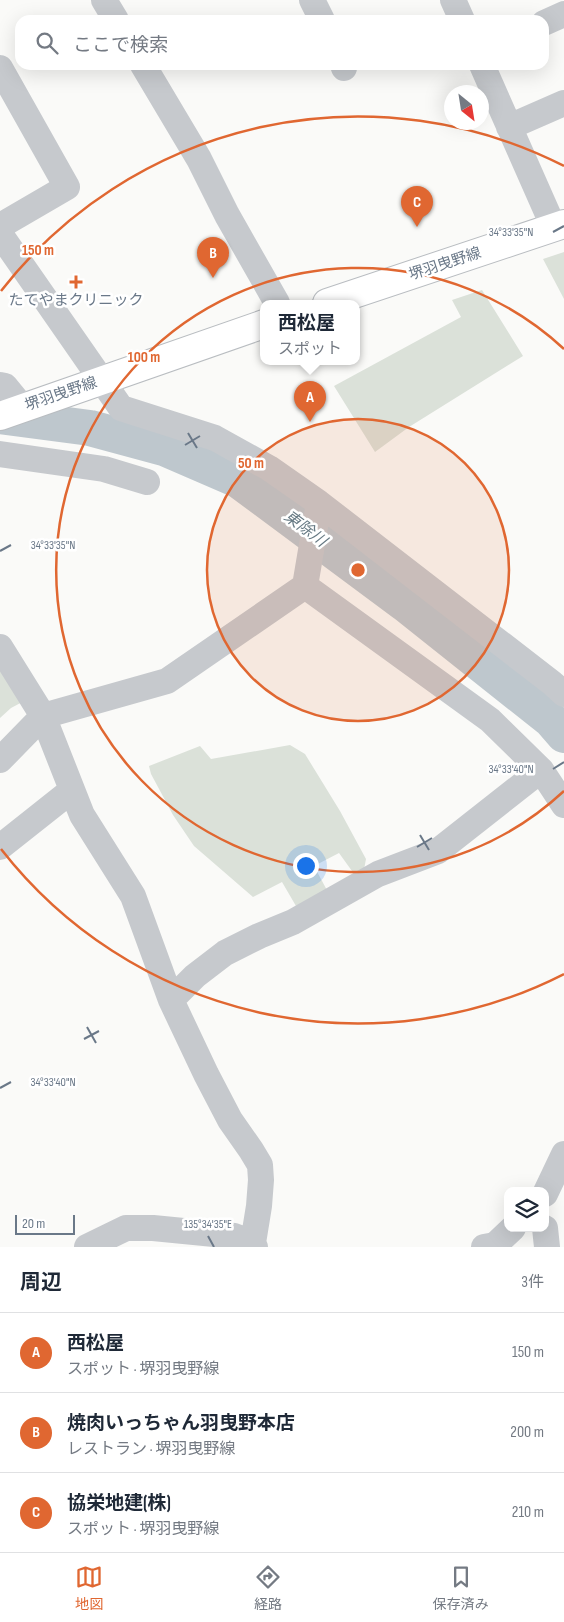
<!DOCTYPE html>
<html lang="ja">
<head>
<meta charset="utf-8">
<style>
	:root { --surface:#fff; --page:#f2f2f3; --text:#1f2937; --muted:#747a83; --line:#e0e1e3; --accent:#e06731 }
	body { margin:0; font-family:"Sofia Sans Condensed","Noto Sans JP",sans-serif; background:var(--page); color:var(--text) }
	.controls { position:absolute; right:15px; bottom:15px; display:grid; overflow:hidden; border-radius:10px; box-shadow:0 5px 20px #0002 }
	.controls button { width:45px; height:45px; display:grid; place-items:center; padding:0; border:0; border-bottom:1px solid var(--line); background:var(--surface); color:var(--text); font:25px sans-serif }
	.compass { position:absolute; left:444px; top:85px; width:45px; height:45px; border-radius:50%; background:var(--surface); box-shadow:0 5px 20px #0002; rotate:150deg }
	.scale { position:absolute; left:15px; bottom:12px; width:60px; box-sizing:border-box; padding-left:5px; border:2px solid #6a7888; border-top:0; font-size:14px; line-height:18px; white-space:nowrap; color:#6a7888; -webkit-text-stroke:4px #fff; paint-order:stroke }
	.you { position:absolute; left:305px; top:865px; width:18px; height:18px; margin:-12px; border:4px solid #fff; border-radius:50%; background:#1a73e8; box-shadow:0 0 0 8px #1a73e833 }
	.badge { display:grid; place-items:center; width:32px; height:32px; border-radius:50%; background:var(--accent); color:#fff; font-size:16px; font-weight:700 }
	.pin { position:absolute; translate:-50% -41px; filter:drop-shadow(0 1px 2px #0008) }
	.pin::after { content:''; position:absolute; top:26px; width:18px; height:15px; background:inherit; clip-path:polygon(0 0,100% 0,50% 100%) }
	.popup { position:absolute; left:260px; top:300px; width:100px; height:65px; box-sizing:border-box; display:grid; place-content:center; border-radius:10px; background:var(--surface); filter:drop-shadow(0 1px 4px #0005); font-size:16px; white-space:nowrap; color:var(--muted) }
	.popup b { font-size:19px; color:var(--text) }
	.popup::after { content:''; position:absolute; left:50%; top:100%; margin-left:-10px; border:10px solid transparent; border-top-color:var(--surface) }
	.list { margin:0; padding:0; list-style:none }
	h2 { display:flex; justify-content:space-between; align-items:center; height:65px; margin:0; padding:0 20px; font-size:21px }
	h2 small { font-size:16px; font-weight:400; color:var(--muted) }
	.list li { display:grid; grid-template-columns:32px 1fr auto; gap:15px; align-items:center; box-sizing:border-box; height:80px; padding:0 20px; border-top:1px solid var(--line) }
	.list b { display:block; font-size:19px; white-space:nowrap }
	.list p { margin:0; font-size:16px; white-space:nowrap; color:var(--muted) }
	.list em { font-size:16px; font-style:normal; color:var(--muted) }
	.icon { flex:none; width:28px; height:28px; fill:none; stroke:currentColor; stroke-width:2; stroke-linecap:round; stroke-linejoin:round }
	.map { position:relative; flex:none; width:564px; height:1247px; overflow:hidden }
	.search { position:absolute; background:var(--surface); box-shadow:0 5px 20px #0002; left:15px; right:15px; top:15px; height:55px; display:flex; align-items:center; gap:12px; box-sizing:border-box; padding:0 18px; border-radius:15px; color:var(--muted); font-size:19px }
	.sheet { height:305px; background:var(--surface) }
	nav { display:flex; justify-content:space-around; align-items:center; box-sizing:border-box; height:70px; border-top:1px solid var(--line); background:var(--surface); font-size:14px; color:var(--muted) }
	nav a { display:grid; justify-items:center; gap:2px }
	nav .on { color:var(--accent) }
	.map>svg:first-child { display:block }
</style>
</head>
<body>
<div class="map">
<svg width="564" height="1247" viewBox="0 0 564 1247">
	<rect width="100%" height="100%" fill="#fafaf8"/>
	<path fill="#dbe1d9" d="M564,252V299L543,259Z
		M482,290L523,356L409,427L375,452L334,386L461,317L452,300Z
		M0,662L28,699L11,708L0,718Z
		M290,745L305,754L340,811L366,859L363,875L357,878L339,853L314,866L329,894L296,906L282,882L253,897L194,846L173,815L151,774L149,766L200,746L211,759Z"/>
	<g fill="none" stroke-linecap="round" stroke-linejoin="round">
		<path stroke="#bec7cd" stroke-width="36" d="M0,416L90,428L164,448L238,480L405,604L551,720L564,735"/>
		<g stroke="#b9bdc1" stroke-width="30">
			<path id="major" d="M327,303L564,224
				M0,416L264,324"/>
		</g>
		<path stroke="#c6c9cd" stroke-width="26" d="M104,0L116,20
			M312,0L322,20
			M453,0L462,20
			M544,23L564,14
			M143,65L199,159L227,215L277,303
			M343,65L344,68
			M482,65L554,228
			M0,68L67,187L0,226
			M509,127L564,103
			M0,234L121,408L215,438L269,468L319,503L552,683L564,694
			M0,385L5,386L23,408
			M0,454L104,469L147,482
			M305,586L490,720L541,770L564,805
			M0,647L43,716L82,815L133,896L171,1000L206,1074L230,1120L251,1150L260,1165L261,1180L259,1206L253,1243L254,1247
			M0,760L43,716L167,681L305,586L319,503
			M0,847L72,790
			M171,1000L195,976L225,953L259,936L293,922L378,874L438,851L541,770
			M545,1194L564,1154
			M545,1228L547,1247
			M87,1247L126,1228H153L234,1236L253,1243L255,1247
			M484,1247L495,1245L513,1228"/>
		<use href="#major" stroke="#fff" stroke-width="28"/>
	</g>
	<path fill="none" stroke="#6a7888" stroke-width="2" d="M553,232L564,226M188,433L197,448M185,445L200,436M0,551L11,545M553,769L564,762M420,835L429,850M417,847L432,838M87,1027L96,1043M84,1039L99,1031M0,1088L11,1082M208,1236L214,1247"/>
	<circle cx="358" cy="570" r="151" fill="#e06731" fill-opacity=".12"/>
	<g fill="none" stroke="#e06731" stroke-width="2.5">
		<circle cx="358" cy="570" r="151"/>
		<path d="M564 791A302 302 0 1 1 564 349"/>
		<path d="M564 974A453 453 0 0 1 1 849M1 291A453 453 0 0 1 564 166"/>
	</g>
	<path fill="#e06731" stroke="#fff" stroke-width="2" d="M73.5 274.5h5v5h5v5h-5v5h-5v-5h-5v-5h5z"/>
	<g text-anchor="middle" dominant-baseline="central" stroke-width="5" stroke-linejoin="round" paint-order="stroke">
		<g font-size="15" fill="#6a7888" stroke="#fff">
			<text transform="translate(445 264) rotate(-18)">堺羽曳野線</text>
			<text transform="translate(61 394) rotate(-19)">堺羽曳野線</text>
		</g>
		<g font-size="15" fill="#6a7888" stroke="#fff">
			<text x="76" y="300">たてやまクリニック</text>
		</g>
		<g font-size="16" font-style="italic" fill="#667983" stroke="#fff">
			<text transform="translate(305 529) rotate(37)">東除川</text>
		</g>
	</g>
	<g font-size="12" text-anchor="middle" fill="#6a7888" stroke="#fff" stroke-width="5" stroke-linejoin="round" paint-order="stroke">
		<text x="511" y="236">34°33'35"N</text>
		<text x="53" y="549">34°33'35"N</text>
		<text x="511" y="773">34°33'40"N</text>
		<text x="53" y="1086">34°33'40"N</text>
		<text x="208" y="1228">135°34'35"E</text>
	</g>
	<circle cx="358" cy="570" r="8" fill="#e06731" stroke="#fff" stroke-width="2.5"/>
	<g font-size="15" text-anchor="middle" font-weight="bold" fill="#e06731" stroke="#fff" stroke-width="5" stroke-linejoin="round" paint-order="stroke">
		<text x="38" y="255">150 m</text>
		<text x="144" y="362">100 m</text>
		<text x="251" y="468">50 m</text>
	</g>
</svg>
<div class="controls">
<button><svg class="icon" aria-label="layers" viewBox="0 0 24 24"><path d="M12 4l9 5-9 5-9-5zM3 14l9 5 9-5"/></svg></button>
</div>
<svg class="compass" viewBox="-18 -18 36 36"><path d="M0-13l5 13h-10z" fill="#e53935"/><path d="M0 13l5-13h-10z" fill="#747a83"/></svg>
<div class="scale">20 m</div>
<div class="you"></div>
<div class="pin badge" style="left:310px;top:422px">A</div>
<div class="popup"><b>西松屋</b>スポット</div>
<div class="pin badge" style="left:213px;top:278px">B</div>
<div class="pin badge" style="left:417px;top:227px">C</div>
<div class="search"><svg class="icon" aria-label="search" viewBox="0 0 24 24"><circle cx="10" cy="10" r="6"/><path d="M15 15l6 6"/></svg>ここで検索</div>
</div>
<section class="sheet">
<h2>周辺<small>3件</small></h2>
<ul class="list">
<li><span class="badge">A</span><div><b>西松屋</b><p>スポット · 堺羽曳野線</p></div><em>150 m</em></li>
<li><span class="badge">B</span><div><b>焼肉いっちゃん羽曳野本店</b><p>レストラン · 堺羽曳野線</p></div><em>200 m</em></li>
<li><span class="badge">C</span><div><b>協栄地建(株)</b><p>スポット · 堺羽曳野線</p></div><em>210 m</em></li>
</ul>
</section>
<nav>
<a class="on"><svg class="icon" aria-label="map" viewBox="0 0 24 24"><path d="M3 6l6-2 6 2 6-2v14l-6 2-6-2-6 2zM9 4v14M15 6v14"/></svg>地図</a>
<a><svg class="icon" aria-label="directions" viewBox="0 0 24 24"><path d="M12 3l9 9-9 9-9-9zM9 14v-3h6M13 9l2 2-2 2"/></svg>経路</a>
<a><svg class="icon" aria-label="saved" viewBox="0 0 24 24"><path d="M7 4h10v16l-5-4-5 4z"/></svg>保存済み</a>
</nav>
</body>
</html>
